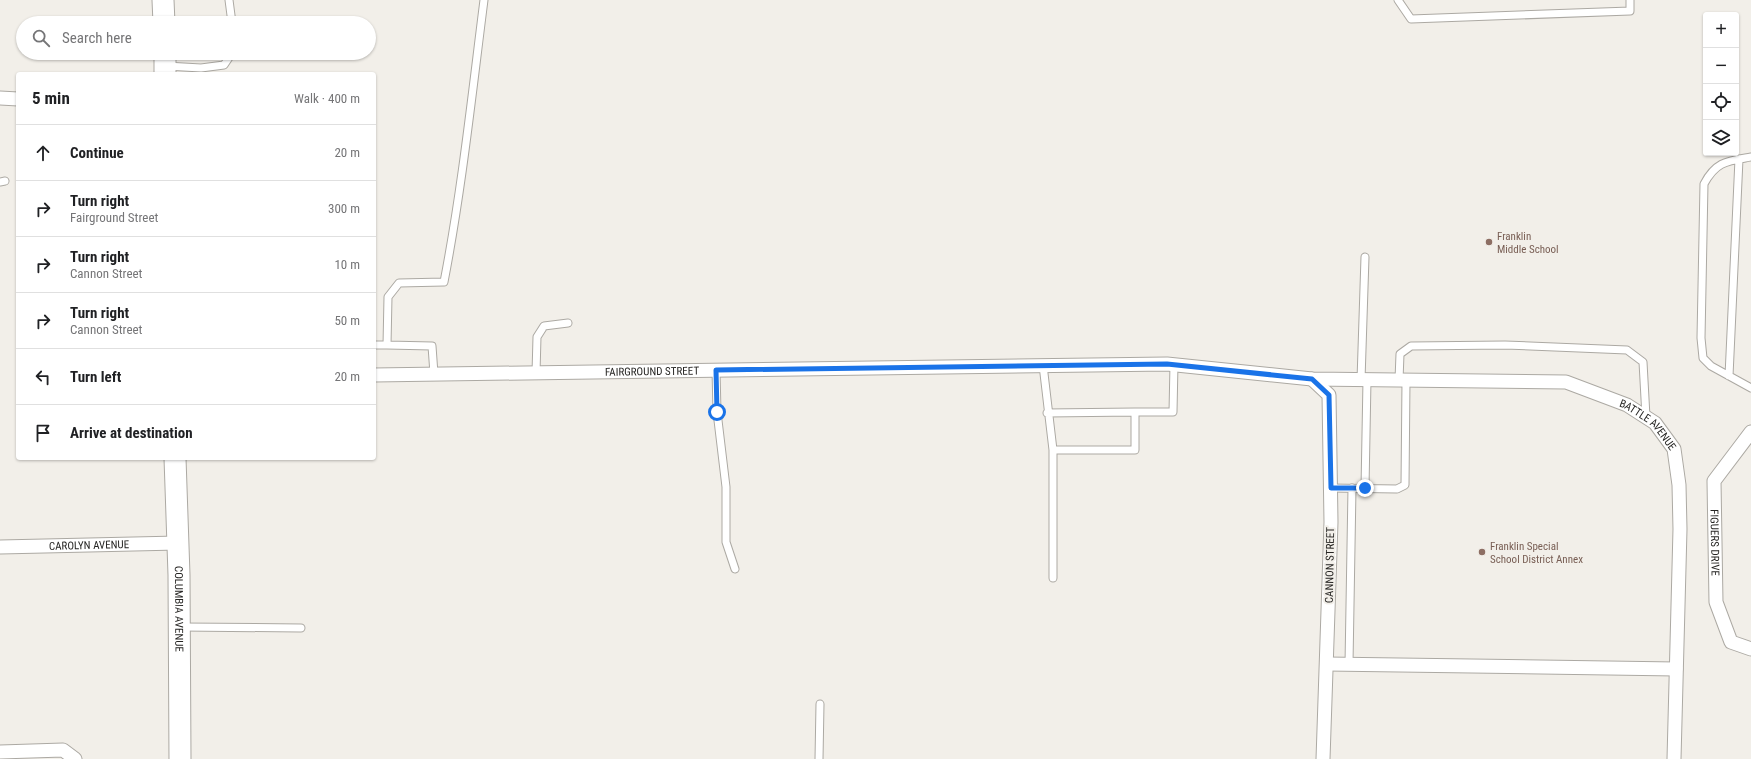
<!DOCTYPE html>
<html lang="en">
<head>
<meta charset="utf-8">
<style>
	:root { --surface:#fff; --page:#f2f2f2; --text:#202124; --muted:#757577; --line:#e0e0e0 }
	body { margin:0; font-family:"Roboto Condensed",sans-serif; background:var(--page); color:var(--text) }
	.controls { position:absolute; right:12px; top:12px; display:grid; overflow:hidden; border-radius:4px; box-shadow:0 1px 3px #0004 }
	.controls button { width:36px; height:36px; display:grid; place-items:center; padding:0; border:0; border-bottom:1px solid var(--line); background:var(--surface); color:var(--text); font:20px sans-serif }
	.stop { position:absolute; width:12px; height:12px; margin:-9px; border:3px solid #1a73e8; border-radius:50%; background:#fff }
	.stop.end { background:#1a73e8; border-color:#fff; box-shadow:0 1px 4px #0008 }
	.list { margin:0; padding:0; list-style:none }
	h2 { display:flex; justify-content:space-between; align-items:center; height:52px; margin:0; padding:0 16px; font-size:17px }
	h2 small { font-size:13px; font-weight:400; color:var(--muted) }
	.list li { display:grid; grid-template-columns:26px 1fr auto; gap:12px; align-items:center; box-sizing:border-box; height:56px; padding:0 16px; border-top:1px solid var(--line) }
	.list b { display:block; font-size:15px; white-space:nowrap }
	.list p { margin:0; font-size:13px; white-space:nowrap; color:var(--muted) }
	.list em { font-size:13px; font-style:normal; color:var(--muted) }
	.icon { flex:none; width:22px; height:22px; fill:none; stroke:currentColor; stroke-width:2; stroke-linecap:round; stroke-linejoin:round }
	.map { position:relative; flex:none; width:1751px; height:759px; overflow:hidden }
	.search { position:absolute; background:var(--surface); box-shadow:0 1px 3px #0004; left:16px; top:16px; width:360px; height:44px; display:flex; align-items:center; gap:10px; box-sizing:border-box; padding:0 14px; border-radius:22px; color:var(--muted); font-size:15px }
	.panel { position:absolute; background:var(--surface); box-shadow:0 1px 3px #0004; left:16px; top:72px; width:360px; height:388px; border-radius:4px }
	.map>svg:first-child { display:block }
</style>
</head>
<body>
<div class="map">
<svg width="1751" height="759" viewBox="0 0 1751 759">
	<rect width="100%" height="100%" fill="#f2efe9"/>
	<g fill="none" stroke-linecap="round" stroke-linejoin="round">
		<g stroke="#aca9a3" stroke-width="9">
			<path id="service" d="M229,0L232,23
				M1398,0L1411,19L1630,11V0
				M166,66L201,68L224,65L232,53
				M1751,157C1728,161 1716,161 1704,184L1701,338L1703,358L1711,366L1751,388
				M0,182L5,181
				M374,345H387
				M1043,365L1053,450V578
				M716,370L717,412L726,487V542L735,569
				M536,373L537,337L544,326L568,323
				M434,374L432,346L387,345L388,297L399,283L444,282C462,189 472,94 484,0
				M1729,376L1739,159
				M1361,380L1365,257
				M1399,380L1400,354L1411,346L1505,345L1627,350L1643,362L1646,417
				M1047,413L1135,412
				M1053,450H1135V412H1173L1174,364
				M1331,488L1397,489L1405,485L1406,381
				M1365,488L1367,380
				M181,627L301,628
				M1349,664L1352,488
				M819,759L820,704"/>
		</g>
		<g stroke="#aca9a3" stroke-width="15">
			<g id="minor">
				<path d="M0,98L18,99"/>
				<path id="s1" d="M374,375L1167,364L1312,379L1566,382L1627,405L1655,423L1674,449L1679,485L1680,529L1674,759"/>
				<path d="M1312,379L1329,395L1331,522L1323,759"/>
				<path id="s2" d="M1751,432L1714,481L1716,602L1731,642L1751,649"/>
				<path id="s3" d="M0,547L178,543"/>
				<path d="M1327,664L1676,669"/>
				<path d="M0,752L63,750L75,759"/>
			</g>
		</g>
		<g stroke="#aca9a3" stroke-width="23">
			<g id="primary">
				<path d="M163,0L164,23"/>
				<path d="M165,53V74"/>
				<path id="s4" d="M175,458L179,575L180,759"/>
			</g>
		</g>
		<use href="#service" stroke="#fff" stroke-width="7"/>
		<use href="#minor" stroke="#fff" stroke-width="13"/>
		<use href="#primary" stroke="#fff" stroke-width="21"/>
	</g>
	<g fill="none" stroke-linecap="round" stroke-linejoin="round">
		<path stroke="#1a73e8" stroke-width="5" d="M717,412L716,370L1167,364L1312,379L1329,395L1331,488H1365"/>
	</g>
	<g fill="#8d6e63" stroke="#f2efe9" stroke-width="1.5">
		<circle cx="1489" cy="242" r="4"/>
		<circle cx="1482" cy="552" r="4"/>
	</g>
	<g text-anchor="middle" dominant-baseline="central" stroke-width="4" stroke-linejoin="round" paint-order="stroke">
		<g font-size="11" fill="#785e54" stroke="#f2efe9" text-anchor="start">
			<text x="1497" y="236">Franklin<tspan x="1497" dy="13">Middle School</tspan></text>
			<text x="1490" y="546">Franklin Special<tspan x="1490" dy="13">School District Annex</tspan></text>
		</g>
		<g font-size="11" fill="#262523" stroke="#f2efe9">
			<text stroke="none"><textPath href="#s1" startOffset="278">FAIRGROUND STREET</textPath></text>
			<text stroke="none"><textPath href="#s1" startOffset="1287">BATTLE AVENUE</textPath></text>
			<text stroke="none"><textPath href="#s2" startOffset="123">FIGUERS DRIVE</textPath></text>
			<text stroke="none"><textPath href="#s3" startOffset="89">CAROLYN AVENUE</textPath></text>
			<text transform="translate(1330 565) rotate(-89)">CANNON STREET</text>
			<text stroke="none"><textPath href="#s4" startOffset="151">COLUMBIA AVENUE</textPath></text>
		</g>
	</g>
</svg>
<div class="controls">
<button>+</button>
<button>−</button>
<button><svg class="icon" aria-label="locate" viewBox="0 0 24 24"><circle cx="12" cy="12" r="6"/><path d="M12 2v4M12 18v4M2 12h4M18 12h4"/></svg></button>
<button><svg class="icon" aria-label="layers" viewBox="0 0 24 24"><path d="M12 4l9 5-9 5-9-5zM3 14l9 5 9-5"/></svg></button>
</div>
<div class="stop" style="left:717px;top:412px"></div>
<div class="stop end" style="left:1365px;top:488px"></div>
<div class="search"><svg class="icon" aria-label="search" viewBox="0 0 24 24"><circle cx="10" cy="10" r="6"/><path d="M15 15l6 6"/></svg>Search here</div>
<section class="panel">
<h2>5 min<small>Walk · 400 m</small></h2>
<ul class="list">
<li><svg class="icon" aria-label="ahead" viewBox="0 0 24 24"><path d="M12 20V5M6 11l6-6 6 6"/></svg><div><b>Continue</b></div><em>20 m</em></li>
<li><svg class="icon" aria-label="right" viewBox="0 0 24 24"><path d="M7 20v-9h11M14 6l5 5-5 5"/></svg><div><b>Turn right</b><p>Fairground Street</p></div><em>300 m</em></li>
<li><svg class="icon" aria-label="right" viewBox="0 0 24 24"><path d="M7 20v-9h11M14 6l5 5-5 5"/></svg><div><b>Turn right</b><p>Cannon Street</p></div><em>10 m</em></li>
<li><svg class="icon" aria-label="right" viewBox="0 0 24 24"><path d="M7 20v-9h11M14 6l5 5-5 5"/></svg><div><b>Turn right</b><p>Cannon Street</p></div><em>50 m</em></li>
<li><svg class="icon" aria-label="left" viewBox="0 0 24 24"><path d="M17 20v-9H6M10 6l-5 5 5 5"/></svg><div><b>Turn left</b></div><em>20 m</em></li>
<li><svg class="icon" aria-label="arrive" viewBox="0 0 24 24"><path d="M6 21V4h12l-3 4 3 4H6"/></svg><div><b>Arrive at destination</b></div></li>
</ul>
</section>
</div>
</body>
</html>
